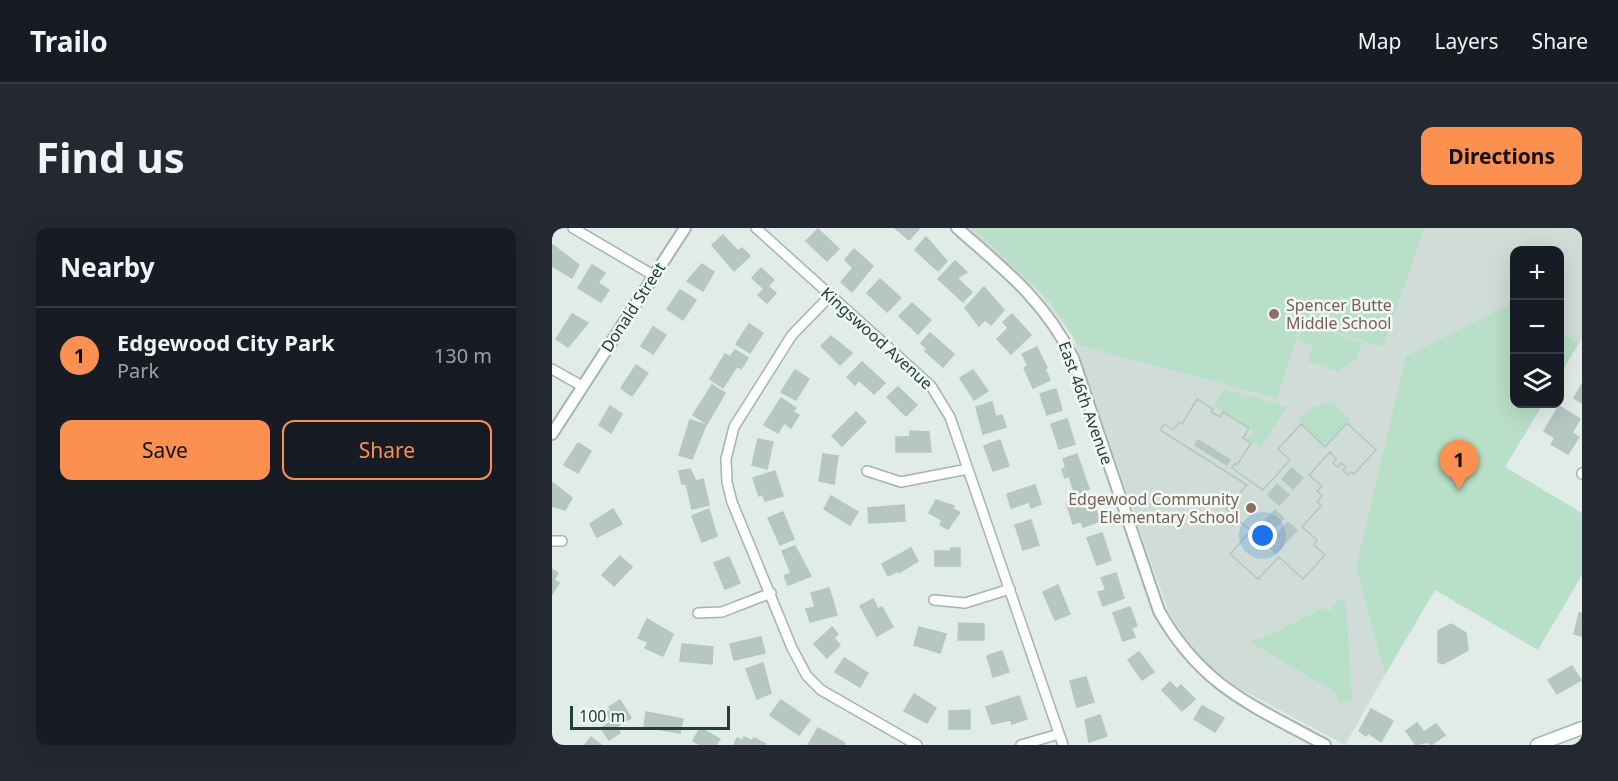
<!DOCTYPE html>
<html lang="en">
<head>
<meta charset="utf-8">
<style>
	:root { --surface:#171b24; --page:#242831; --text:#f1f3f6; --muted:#9ea1a6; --line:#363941; --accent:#fb9050 }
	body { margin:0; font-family:"Noto Sans",sans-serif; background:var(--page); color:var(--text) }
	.controls { position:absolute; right:18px; top:18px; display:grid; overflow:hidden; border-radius:12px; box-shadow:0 6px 24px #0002 }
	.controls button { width:54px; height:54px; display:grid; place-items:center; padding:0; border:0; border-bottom:2px solid var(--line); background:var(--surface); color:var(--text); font:30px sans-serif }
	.scale { position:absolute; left:18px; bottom:15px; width:160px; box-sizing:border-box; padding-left:6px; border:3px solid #203e3a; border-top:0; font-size:16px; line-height:21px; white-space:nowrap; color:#203e3a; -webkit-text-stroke:4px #f1f9f6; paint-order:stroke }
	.you { position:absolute; left:711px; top:308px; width:21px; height:21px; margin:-15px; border:4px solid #fff; border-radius:50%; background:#1a73e8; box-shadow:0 0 0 9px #1a73e833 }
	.badge { display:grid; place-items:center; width:39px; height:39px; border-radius:50%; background:var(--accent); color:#111; font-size:20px; font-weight:700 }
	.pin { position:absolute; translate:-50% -50px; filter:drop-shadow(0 2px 3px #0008) }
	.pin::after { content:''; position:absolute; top:32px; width:21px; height:18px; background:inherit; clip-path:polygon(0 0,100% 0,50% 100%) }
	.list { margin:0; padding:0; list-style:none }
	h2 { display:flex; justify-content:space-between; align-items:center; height:78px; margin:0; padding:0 24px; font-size:26px }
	h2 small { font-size:20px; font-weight:400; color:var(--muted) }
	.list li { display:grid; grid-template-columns:39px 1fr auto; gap:18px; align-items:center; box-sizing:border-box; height:96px; padding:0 24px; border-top:2px solid var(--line) }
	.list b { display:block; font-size:22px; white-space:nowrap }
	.list p { margin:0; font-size:20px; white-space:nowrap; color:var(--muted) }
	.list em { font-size:20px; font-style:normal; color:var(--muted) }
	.actions { display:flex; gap:12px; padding:18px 24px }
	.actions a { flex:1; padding:14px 0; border:2px solid var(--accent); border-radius:12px; text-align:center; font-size:21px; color:var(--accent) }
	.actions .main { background:var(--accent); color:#111 }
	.icon { flex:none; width:33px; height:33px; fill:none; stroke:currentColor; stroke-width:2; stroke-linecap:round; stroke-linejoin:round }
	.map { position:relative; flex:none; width:1030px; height:517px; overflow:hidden; border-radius:12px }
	header { display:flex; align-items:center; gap:36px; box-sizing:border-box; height:84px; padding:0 30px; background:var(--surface); border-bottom:2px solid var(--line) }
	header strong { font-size:28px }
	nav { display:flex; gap:33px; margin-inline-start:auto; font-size:21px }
	.intro { display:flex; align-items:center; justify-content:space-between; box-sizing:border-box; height:144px; padding:0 36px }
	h1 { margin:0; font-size:42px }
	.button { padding:15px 27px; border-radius:12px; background:var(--accent); color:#111; font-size:21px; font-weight:700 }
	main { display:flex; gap:36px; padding:0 36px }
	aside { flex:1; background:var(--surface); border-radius:12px; box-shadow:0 6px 24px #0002 }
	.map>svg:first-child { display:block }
</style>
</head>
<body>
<header>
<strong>Trailo</strong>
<nav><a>Map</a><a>Layers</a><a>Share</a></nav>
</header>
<div class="intro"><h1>Find us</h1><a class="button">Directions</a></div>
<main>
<aside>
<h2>Nearby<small></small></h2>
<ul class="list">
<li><span class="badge">1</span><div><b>Edgewood City Park</b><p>Park</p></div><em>130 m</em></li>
</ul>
<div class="actions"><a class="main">Save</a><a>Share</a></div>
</aside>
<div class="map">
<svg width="1030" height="517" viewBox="0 0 1030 517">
	<rect width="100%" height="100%" fill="#e1ece9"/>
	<path fill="#cfdcd8" d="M416,0H1030V110L1027,115L1008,104V22H963L962,77L959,76L804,340L833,447L793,517L683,458L654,435L636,414L616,383L521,109L488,66Z"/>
	<path fill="#b8dfc7" d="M422,0H872L831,119L750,92L725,170L526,117L500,75Z
		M960,75L963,77V176H991L953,239L1030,285V347L986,422L883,362L833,447L804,340L854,128Z
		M752,94L810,115L804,131L786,144L756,133L761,117L746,112Z
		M1008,104L1027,115L1008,147Z
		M672,161L689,166V170L695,171L697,167L735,179L709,220L695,211L701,202L662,178Z
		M776,174H780L798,191L773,218L746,192L760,180Z
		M787,371L794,374L800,472L786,474L785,465L698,414L720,406L771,380L778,383Z"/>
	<path fill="#b6c7c2" stroke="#b3c6c1" stroke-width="1.5" fill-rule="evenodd" d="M343,0H367V1L357,12Z
		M266,1L287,21L275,33L254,13Z
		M171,7L186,23L190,20L198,28L182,43L160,17Z
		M374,9L395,33L386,43L363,22Z
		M1,17L27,37L20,50L0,38Z
		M302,21L321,38L300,64L289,54L301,40L293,32Z
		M403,33L415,44L405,50L420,64L411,74L386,51Z
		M150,36L162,44L151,63L135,53Z
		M40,37L53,45L46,55L57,62L49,74L26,60Z
		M209,40L222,52L216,58L224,65L215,75L206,67L212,61L200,50Z
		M328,51L349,70L335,84L315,65Z
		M432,59L452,82L439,97L433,92L427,98L413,80Z
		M128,62L144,72L131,92L115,81Z
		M360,75L379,92L366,106L347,88Z
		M20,86L36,95L16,119L4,111Z
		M460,86L479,107L459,126L445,111L456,100L451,94Z
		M197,96L211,105L198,125L184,116Z
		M101,99L114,107L101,126L89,118Z
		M378,105L402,126L391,139L373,123L375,121L369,115Z
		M279,108L300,125L288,137L269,118Z
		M485,119L495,140L493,141L498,152L481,160L472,140L476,138L470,126Z
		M183,122L196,130L189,141L185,138L171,160L158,151L173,126L178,129Z
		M310,134L333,155L322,166L307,152L303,157L295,149Z
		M84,137L96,145L80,168L69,160Z
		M243,142L257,151L244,172L229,164Z
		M421,142L436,163L422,172L408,150Z
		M1030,156V175L1022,170Z
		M160,157L173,165L155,196L141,187Z
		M346,159L365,177L354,188L335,169Z
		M504,161L510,182L495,187L488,166Z
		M229,170L244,180L241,184L247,187L239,200L232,195L226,205L212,197Z
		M645,171L661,181L659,184L668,189L671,184L697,200L691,210L699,215L685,237L683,235L680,240L711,262L738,232L726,221L749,196L773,219L795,195L824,222L802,246L799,244L796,247L791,242L794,239L789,235L786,239L781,235L784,231L778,224L757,247L770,258L765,263L770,268L765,274L769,278L750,299L765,312L762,317L773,327L751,351L727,329L706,351L678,326L699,303L674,281L695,257L608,202L612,196L621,202L627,194L630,196ZM646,212L678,232L675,237L643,217ZM740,240L751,250L741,261L730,251ZM725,256L737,267L727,277L716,267ZM723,282L732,290L711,313L702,305ZM736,294L745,302L724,325L715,317Z
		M645,171L661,181L659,184L668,189L671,184L697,200L691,210L699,215L685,237L683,235L680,240L711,262L738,232L726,221L749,196L773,219L795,195L824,222L802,246L799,244L796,247L791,242L794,239L789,235L786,239L781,235L784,231L778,224L757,247L770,258L765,263L770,268L765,274L769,278L750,299L765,312L762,317L773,327L751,351L727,329L706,351L678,326L699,303L674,281L695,257L608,202L612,196L621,202L627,194L630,196Z
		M440,174L444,189L450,187L454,199L431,206L424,179Z
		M58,178L70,186L59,205L47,197Z
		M1007,178L1028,191L1020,205L1027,209L1016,226L999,216L1003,210L992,203Z
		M304,184L314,194L290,218L280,208Z
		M515,191L523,216L507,221L499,196Z
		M138,192L154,197L140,231L127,227Z
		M358,203L377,204L379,224H344V209H358Z
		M206,211L221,214L215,241L200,237Z
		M448,212L457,238L441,243L432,218Z
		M26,215L39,223L26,245L12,237Z
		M271,226L286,228L282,256L267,253Z
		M525,226L537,261L523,266L517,248L513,250L510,241L514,240L511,231Z
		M138,241L144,253L151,251L157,277L140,281L134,256H130L127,243Z
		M223,243L231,268L213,273L211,266L207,268L201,250Z
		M1,255L20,270L13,282L0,278Z
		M483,257L489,276L479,280L477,274L459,280L455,266Z
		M279,268L306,284L298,297L272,281Z
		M539,268L548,293L531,299L529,293L521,296L515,277Z
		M384,272L402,278L401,281L408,284L396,301L388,297L390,292L377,285Z
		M352,277L353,293L317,295L316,280Z
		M61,281L70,296L45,309L38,296Z
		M157,281L165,308L150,314L140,288Z
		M231,284L242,311L228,317L216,290Z
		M479,292L487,317L471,322L463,297Z
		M550,305L559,332L545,337L535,310Z
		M243,318L259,348L236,357L232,348L239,345L230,323Z
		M359,320L366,333L347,345L346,343L336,348L330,336Z
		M399,320H408V338H383V323H399Z
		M68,328L80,339L62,358L50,347Z
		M177,329L188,355L173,361L162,335Z
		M0,341L6,345L2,352L7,355L0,366Z
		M564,345L572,370L551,378L546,364L554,362L549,350Z
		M506,357L518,386L503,392L491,364Z
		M277,360L285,387L258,394L254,381L263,379L259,365Z
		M321,371L326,381L330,379L341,399L325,408L308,378Z
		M578,379L585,398L579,400L583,409L571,413L561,385Z
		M1027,385H1030V408L1022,406Z
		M95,391L121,406L111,428L93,420L96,414L86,410Z
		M407,395L432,396V412H406Z
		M899,396L914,405L916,422L891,436L886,434V403Z
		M280,399L286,406L282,410L288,417L275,430L262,416Z
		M367,399L394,406L388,425L362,417Z
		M209,409L213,425L182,432L178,416Z
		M130,416L161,419L160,436L128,433Z
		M450,423L457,444L441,449L435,428Z
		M587,424L602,444L590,452L576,432Z
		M292,430L316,445L308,459L283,444Z
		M211,435L219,465L205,471L194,441Z
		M1020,438L1029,452L1005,466L996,452Z
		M534,449L542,474L525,479L518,453Z
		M618,454L625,461L629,457L643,471L630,483L610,462Z
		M362,466L384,480L375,495L352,483Z
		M467,468L475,491L460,496L459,492L440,496L434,479Z
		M68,472L79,490L65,498L68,505L57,512L49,500L59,494L54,485L59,482L57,479Z
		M229,472L258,492L247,507L218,487Z
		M650,478L672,490L663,504L642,491Z
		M819,481L841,493L829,514L816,505L814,508L807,503Z
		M418,482V501H397V483Z
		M94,484L131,491L128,505L92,499Z
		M548,487L555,508L537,514L533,492Z
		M865,495L872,504L884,496L893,507L879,517L876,514L864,517L854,503Z
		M148,500L168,511L164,517H149L141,513Z
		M266,500L293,515L292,517H256Z
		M39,509L49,517H33Z
		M192,509L200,513L202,510L214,516L182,517L185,510L191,513Z"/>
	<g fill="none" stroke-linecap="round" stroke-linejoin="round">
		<g stroke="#a3b4b1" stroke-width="12">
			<path id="minor" d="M21,0L101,47
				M204,0L379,158L398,189L511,517
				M278,68L240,107L182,199L174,231L175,254L180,274L240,420L255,448L269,462L365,517
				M0,141L30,158
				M315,243L349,254L416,241
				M1030,246V245
				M0,313H10
				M382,372L413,375L458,361
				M146,385L170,384L219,365
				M469,517L507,506"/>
		</g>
		<g stroke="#a3b4b1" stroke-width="14">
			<path id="tertiary" d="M405,0C453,42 492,72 521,130L607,383C650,459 700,477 773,517
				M0,206L133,0"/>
		</g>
		<g stroke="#9eb9b3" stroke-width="15">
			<path id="secondary" d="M985,517L1030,500"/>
		</g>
		<use href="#minor" stroke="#fff" stroke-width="9"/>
		<use href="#tertiary" stroke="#fff" stroke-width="10"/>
		<use href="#secondary" stroke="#fff" stroke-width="12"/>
	</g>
	<g fill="#8d6e63" stroke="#f1f9f6" stroke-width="2">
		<circle cx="722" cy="86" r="6"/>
		<circle cx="699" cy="280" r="6"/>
	</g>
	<g text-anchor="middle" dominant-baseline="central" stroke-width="5" stroke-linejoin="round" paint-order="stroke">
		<g font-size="16" fill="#785e54" stroke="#f1f9f6" text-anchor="start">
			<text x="734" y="77">Spencer Butte<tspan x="734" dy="18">Middle School</tspan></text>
			<text x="687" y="271" text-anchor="end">Edgewood Community<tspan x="687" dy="18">Elementary School</tspan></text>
		</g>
		<g font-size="16" fill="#203e3a" stroke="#f1f9f6">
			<text transform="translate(81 79) rotate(-57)">Donald Street</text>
			<text transform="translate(325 110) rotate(42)">Kingswood Avenue</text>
			<text transform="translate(534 175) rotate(70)">East 46th Avenue</text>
		</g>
	</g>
</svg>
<div class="controls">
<button>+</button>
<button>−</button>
<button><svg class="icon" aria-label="layers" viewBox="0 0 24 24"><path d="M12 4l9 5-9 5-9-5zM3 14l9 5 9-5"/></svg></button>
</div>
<div class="scale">100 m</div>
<div class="you"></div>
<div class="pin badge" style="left:907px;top:262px">1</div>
</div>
</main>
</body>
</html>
